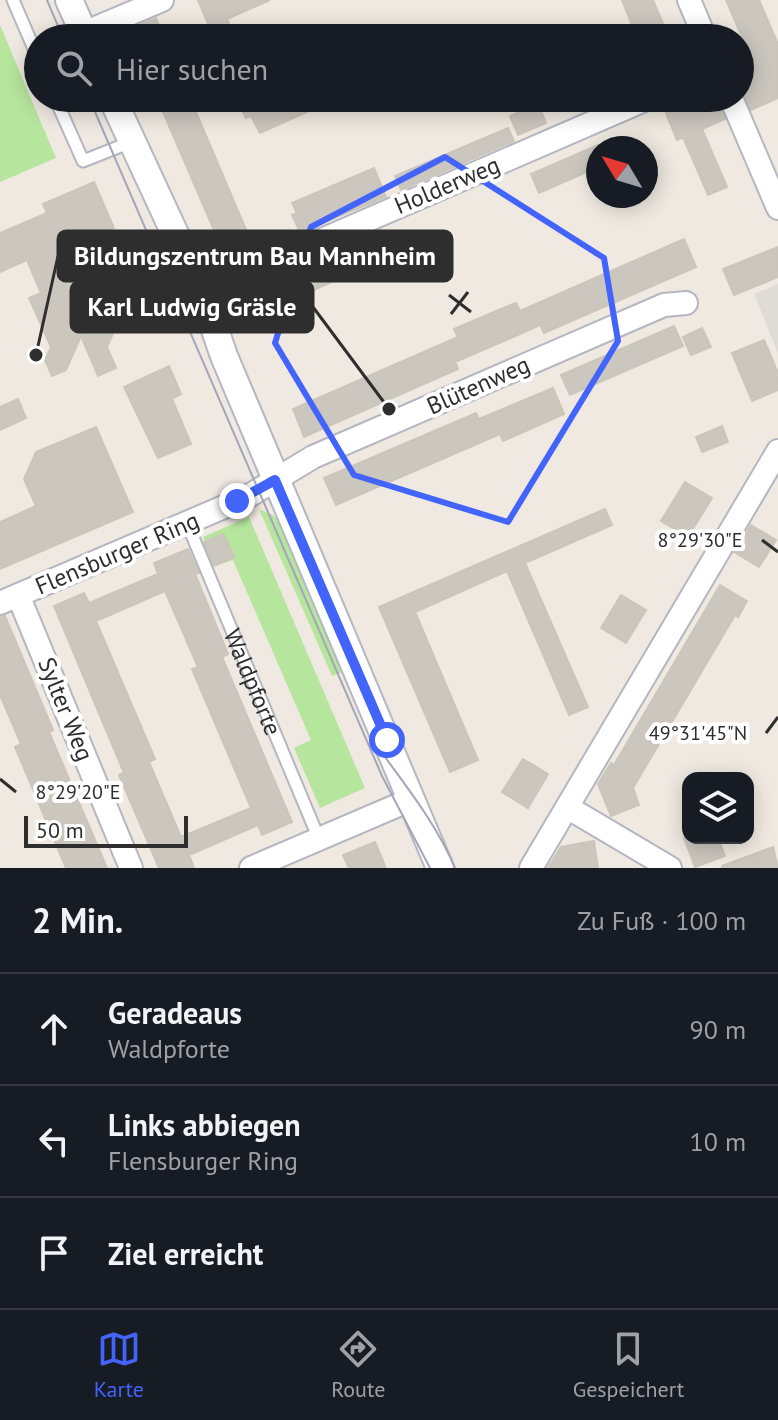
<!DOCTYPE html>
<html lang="de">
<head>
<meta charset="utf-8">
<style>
	:root { --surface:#171b24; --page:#20242c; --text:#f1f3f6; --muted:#9ea1a6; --line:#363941; --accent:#4264fb }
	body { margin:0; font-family:"PT Sans",sans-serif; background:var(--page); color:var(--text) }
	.controls { position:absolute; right:24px; bottom:24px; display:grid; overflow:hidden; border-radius:16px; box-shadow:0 4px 20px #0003 }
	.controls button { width:72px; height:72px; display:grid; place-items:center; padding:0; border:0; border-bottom:2px solid var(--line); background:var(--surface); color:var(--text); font:40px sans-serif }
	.compass { position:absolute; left:586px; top:136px; width:72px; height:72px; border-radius:50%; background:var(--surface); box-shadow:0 4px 20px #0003; rotate:308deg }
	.scale { position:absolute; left:24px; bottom:20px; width:164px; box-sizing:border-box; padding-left:8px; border:4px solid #2e2e2e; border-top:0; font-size:22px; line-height:28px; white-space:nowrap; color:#2e2e2e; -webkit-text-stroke:6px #fff; paint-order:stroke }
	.stop { position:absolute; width:24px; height:24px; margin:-18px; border:6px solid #4264fb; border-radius:50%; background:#fff }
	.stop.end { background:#4264fb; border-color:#fff; box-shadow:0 2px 8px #0008 }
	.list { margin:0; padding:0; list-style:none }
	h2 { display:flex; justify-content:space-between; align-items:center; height:104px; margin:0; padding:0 32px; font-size:34px }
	h2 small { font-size:26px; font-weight:400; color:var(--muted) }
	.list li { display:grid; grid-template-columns:52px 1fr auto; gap:24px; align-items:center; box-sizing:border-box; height:112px; padding:0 32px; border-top:2px solid var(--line) }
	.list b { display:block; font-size:30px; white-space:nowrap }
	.list p { margin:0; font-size:26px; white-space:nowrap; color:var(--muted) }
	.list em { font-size:26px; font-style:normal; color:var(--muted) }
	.icon { flex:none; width:44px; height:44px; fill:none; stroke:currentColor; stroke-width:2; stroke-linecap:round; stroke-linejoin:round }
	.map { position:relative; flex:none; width:778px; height:868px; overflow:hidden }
	.search { position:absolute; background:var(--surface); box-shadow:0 4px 20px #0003; left:24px; right:24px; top:24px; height:88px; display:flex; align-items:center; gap:20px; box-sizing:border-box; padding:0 28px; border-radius:44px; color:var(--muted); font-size:30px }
	.sheet { height:440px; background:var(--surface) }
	nav { display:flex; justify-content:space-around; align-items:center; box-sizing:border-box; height:112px; border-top:2px solid var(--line); background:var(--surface); font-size:22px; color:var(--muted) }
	nav a { display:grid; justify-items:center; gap:4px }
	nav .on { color:var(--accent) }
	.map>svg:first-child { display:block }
</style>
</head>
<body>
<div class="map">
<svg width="778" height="868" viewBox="0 0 778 868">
	<rect width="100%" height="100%" fill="#efe9e1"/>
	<path fill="#b6e59e" d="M0,25L56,158L0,182Z
		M259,509L273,515L280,522L345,671L332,676Z
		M249,517L365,788L320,808L294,748L311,740L233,560L215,566L203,537Z"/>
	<path fill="#dfdcd8" d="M778,284V353L754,294Z"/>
	<path fill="#cbc7bf" stroke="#cbc5ba" stroke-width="2" fill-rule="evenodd" d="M198,0H270L227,19L235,38H214Z
		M622,0H653L669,38H637Z
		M726,0H759L778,44V98L751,110L740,87V76L756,69Z
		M156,18L164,38H132L128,30Z
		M157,98H190L256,253L229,265Z
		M236,98H287L267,108L268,110L296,98H338L260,133L251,116L246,118Z
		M663,98H717L725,119L702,129L727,187L708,195L683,137L677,140L662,103Z
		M538,104L546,123L518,135L510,116Z
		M508,128L514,141L401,190L395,176Z
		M598,145V167L539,193L531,174Z
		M374,168L386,197L300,232L292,215L297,213L292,203Z
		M94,182L114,228L89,239L109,287L121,281L134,313L119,320L107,347L116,368L98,376L81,336L66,370L52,376L45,360L51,347L29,298L41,293L27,260L0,272V233L47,213L43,204Z
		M684,239L696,267L544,333L540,325L513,337L455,362L458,369L304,437L293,409L458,337L454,329L501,309L516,303L520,311Z
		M778,247V277L734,295L723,269Z
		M333,259L341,278L254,316L245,297Z
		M674,326L683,346L570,395L561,375Z
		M702,328L711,347L691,355L683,337Z
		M764,340L778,373V390L752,401L732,353Z
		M169,366L181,394L172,399L191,444L158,458L124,387Z
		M553,388L564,414L503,441L500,434L336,505L324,478L476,413L479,419Z
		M18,399L26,418L0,430V407Z
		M722,426L728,442L702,452L696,437Z
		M96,427L133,512L0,569V522L36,506L24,479L36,452Z
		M685,482L712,498L688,537L661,521Z
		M605,509L612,525L525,563L588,707L569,715L507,571L415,612L478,760L450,772L379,607Z
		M751,525L776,540L759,567L734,552Z
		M224,534L234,557L214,566L204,542Z
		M188,549L199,573L195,574L228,654L222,657L292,822L262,835L258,825L189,855L194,868H159L119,775L124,773L54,606L84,593L89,603L158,574L154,563ZM165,591L198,667L192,669L251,808L181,837L149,762L155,759L96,621Z
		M720,585L747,601L738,617L735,615L633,788L639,805L611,816L598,784L611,763L614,765Z
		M621,595L646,610L626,643L601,628Z
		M5,616L53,730L49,732L107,868H66L15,747L21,744L0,695V617Z
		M523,759L548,774L528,808L502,792Z
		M684,838H718L725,856L695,867Z
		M594,841L598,868H548L561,847Z
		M375,842L386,868H349L343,855Z
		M773,847L778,868H722V866Z"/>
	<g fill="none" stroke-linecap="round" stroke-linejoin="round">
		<g stroke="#b4b7c1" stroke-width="15">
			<g id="service">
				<path d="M13,0L38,58"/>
				<path d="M55,98L83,161L131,142"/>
				<path id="s1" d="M187,523L319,839"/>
			</g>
		</g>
		<g stroke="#b4b7c1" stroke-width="26">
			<path id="minor" d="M689,0L705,38
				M84,33L162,0
				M731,98L778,208
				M202,292L649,98
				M18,595L131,868
				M0,603L247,497L313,457L664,305L686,303
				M567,807L670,868
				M251,868L410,800
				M531,868L778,451"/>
		</g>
		<g stroke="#b4b7c1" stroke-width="30">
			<path id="tertiary" d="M69,0L86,38
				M112,98L202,292L224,356L440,868"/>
		</g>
		<use href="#service" stroke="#fff" stroke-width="11"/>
		<use href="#minor" stroke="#fff" stroke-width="22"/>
		<use href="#tertiary" stroke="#fff" stroke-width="26"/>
		<path stroke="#a3a6b8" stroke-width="2" d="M47,0L63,38
			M89,98L382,776L430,868
			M377,746C405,785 436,823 455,868"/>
	</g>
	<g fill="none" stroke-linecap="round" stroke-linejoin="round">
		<path stroke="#4264fb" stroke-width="10" d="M237,501L275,480L387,740"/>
	</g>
	<path fill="none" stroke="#4264fb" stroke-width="6" stroke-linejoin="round" d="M445,157L604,258L618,341L508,522L354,475L275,343L311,227Z"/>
	<path fill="none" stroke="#2e2e2e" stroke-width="3" d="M449,295L471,312M451,314L468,292M762,540L778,552M766,733L778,717M0,779L16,792"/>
	<g text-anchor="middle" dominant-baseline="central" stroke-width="8" stroke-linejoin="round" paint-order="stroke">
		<g font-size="24" fill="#2e2e2e" stroke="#fff">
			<text transform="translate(447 185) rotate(-23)">Holderweg</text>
			<text transform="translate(478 385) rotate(-24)">Blütenweg</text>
			<text transform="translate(117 553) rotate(-23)">Flensburger Ring</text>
			<text stroke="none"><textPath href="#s1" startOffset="172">Waldpforte</textPath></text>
			<text transform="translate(66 709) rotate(68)">Sylter Weg</text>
		</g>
	</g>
	<g font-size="20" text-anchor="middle" fill="#2e2e2e" stroke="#fff" stroke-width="8" stroke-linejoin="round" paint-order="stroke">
		<text x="700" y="547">8°29'30"E</text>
		<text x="698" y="740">49°31'45"N</text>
		<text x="78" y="799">8°29'20"E</text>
	</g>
	<path fill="none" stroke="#2e2e2e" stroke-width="3" d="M36 355L58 256M389 409L313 307"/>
	<g fill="#2e2e2e" stroke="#fff" stroke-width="3">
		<circle cx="36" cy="355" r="8"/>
		<circle cx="389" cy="409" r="8"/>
	</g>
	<g fill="#2e2e2e" stroke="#2e2e2e" stroke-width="3">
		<rect x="58" y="231" width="394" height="50" rx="8"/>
		<rect x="71" y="282" width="242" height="50" rx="8"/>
	</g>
	<g font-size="26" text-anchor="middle" font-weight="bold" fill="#fff">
		<text x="255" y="265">Bildungszentrum Bau Mannheim</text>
		<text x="192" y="316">Karl Ludwig Gräsle</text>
	</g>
</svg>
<div class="controls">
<button><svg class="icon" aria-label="layers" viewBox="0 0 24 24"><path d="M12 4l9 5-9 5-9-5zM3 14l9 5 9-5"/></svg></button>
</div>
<svg class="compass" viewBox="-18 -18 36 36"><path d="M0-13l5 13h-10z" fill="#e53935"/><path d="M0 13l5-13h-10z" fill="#9ea1a6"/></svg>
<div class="scale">50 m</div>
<div class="stop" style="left:387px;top:740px"></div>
<div class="stop end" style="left:237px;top:501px"></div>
<div class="search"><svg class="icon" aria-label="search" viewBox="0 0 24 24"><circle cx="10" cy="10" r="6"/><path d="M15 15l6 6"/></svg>Hier suchen</div>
</div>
<section class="sheet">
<h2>2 Min.<small>Zu Fuß · 100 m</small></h2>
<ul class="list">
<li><svg class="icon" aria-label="ahead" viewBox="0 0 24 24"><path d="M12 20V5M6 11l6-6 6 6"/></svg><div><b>Geradeaus</b><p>Waldpforte</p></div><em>90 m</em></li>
<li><svg class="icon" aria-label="left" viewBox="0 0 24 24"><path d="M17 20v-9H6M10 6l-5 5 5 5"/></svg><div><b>Links abbiegen</b><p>Flensburger Ring</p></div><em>10 m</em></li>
<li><svg class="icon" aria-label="arrive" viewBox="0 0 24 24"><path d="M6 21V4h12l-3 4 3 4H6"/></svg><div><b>Ziel erreicht</b></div></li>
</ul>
</section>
<nav>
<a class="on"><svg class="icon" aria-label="map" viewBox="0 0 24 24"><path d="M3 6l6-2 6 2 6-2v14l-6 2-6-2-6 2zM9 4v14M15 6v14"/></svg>Karte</a>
<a><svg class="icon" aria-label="directions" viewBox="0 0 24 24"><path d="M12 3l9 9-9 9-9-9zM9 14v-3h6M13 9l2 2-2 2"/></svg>Route</a>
<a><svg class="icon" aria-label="saved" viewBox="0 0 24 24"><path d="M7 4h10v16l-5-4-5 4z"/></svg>Gespeichert</a>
</nav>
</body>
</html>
